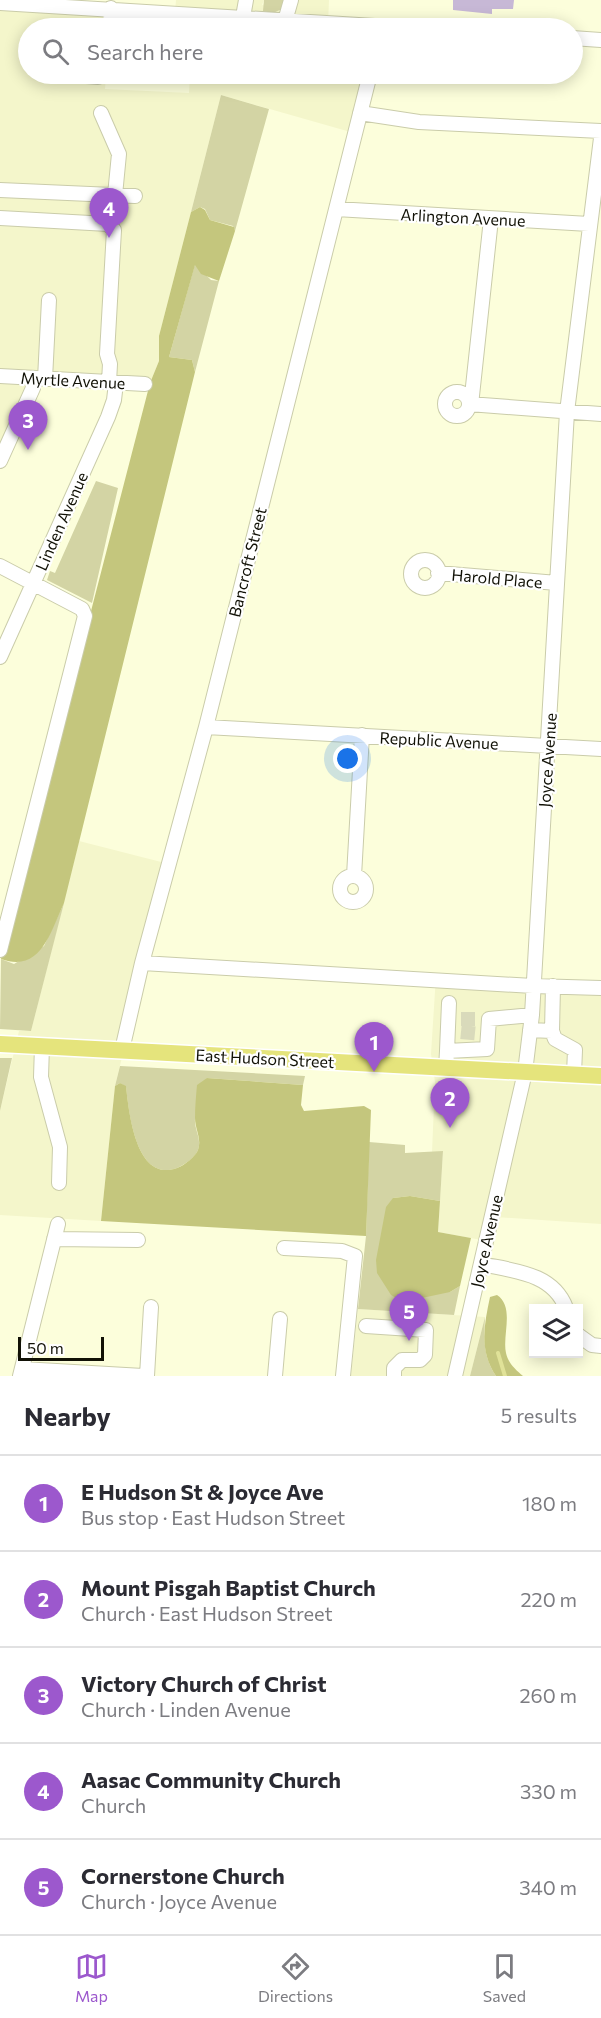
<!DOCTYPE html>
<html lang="en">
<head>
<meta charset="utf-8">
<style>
	:root { --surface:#fff; --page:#f7f7f7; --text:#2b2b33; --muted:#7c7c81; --line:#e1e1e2; --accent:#9c58cd }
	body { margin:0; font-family:Commissioner,sans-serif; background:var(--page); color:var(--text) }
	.controls { position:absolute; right:18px; bottom:18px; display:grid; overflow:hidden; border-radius:0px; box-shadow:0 3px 15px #0003 }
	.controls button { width:54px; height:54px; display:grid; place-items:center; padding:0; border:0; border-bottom:2px solid var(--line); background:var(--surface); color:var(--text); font:30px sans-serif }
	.scale { position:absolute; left:18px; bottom:15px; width:86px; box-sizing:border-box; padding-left:6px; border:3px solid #111106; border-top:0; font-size:16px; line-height:21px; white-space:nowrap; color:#111106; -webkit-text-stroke:4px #fff; paint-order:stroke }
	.you { position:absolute; left:348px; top:759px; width:21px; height:21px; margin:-15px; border:4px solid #fff; border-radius:50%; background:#1a73e8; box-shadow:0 0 0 9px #1a73e833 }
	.badge { display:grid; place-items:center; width:39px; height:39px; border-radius:50%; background:var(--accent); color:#fff; font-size:20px; font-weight:700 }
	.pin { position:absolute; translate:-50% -50px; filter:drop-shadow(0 2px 3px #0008) }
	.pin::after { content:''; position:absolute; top:32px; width:21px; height:18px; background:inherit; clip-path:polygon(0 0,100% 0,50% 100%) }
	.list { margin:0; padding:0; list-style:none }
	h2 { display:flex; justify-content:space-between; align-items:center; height:78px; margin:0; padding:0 24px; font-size:26px }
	h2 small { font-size:20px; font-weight:400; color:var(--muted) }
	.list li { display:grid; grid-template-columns:39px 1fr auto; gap:18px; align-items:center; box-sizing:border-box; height:96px; padding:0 24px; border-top:2px solid var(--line) }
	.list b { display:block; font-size:22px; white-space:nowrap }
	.list p { margin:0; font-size:20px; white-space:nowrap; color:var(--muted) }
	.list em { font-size:20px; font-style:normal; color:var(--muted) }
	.icon { flex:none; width:33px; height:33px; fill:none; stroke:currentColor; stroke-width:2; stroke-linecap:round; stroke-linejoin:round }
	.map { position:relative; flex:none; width:601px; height:1376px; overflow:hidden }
	.search { position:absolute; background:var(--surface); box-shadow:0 3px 15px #0003; left:18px; right:18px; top:18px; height:66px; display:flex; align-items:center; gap:15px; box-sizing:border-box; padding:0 21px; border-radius:33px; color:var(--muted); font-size:22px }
	.sheet { height:558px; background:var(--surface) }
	nav { display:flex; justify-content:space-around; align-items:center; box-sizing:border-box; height:84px; border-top:2px solid var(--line); background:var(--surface); font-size:16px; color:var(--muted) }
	nav a { display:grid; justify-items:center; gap:3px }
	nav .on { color:var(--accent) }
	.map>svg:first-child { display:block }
</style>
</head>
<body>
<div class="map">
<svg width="601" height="1376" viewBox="0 0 601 1376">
	<rect width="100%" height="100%" fill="#fcfedb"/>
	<path fill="#f4f6cb" d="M0,0H77L76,4L109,6L108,28H28V74H106L105,89L189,93L190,74H368L354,133L221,95L159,336V361L150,383L35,378L0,450Z
		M176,0H264L262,5L285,0H329L328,24L378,28H193L194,14L175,13Z
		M79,841L169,864L115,1086L101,1221L0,1215V1111L19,1031H31Z
		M436,976L601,986V1224L495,1217L487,1241L438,1232L443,1152H432L435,1082L431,1054Z
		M358,1309L485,1317L470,1376H351Z"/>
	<path fill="#d3d4a4" d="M264,0H285L282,9L273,13L263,11Z
		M221,95L269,109L235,231L233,226L210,220L205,209L200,207L191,212Z
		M195,264L211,280L219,281L195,372L192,360L169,357Z
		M96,481L118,488L92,603L47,580L50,571L55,573Z
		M64,903L31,1031L0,1029L1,959L14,964L44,946Z
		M0,1058H12L0,1111Z
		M120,1066L305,1076L303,1085L207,1078C203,1091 197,1105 195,1119C194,1129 202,1139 198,1150C195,1158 184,1165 177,1168C136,1183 129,1113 126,1087L120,1083L115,1086Z
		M369,1142L405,1145V1153L443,1151L440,1201L410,1196L393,1198L450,1292L460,1286L454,1315L358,1309L366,1236Z
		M485,1317C484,1340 483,1356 496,1376H470Z"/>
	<path fill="#c4c67d" d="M200,207L205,210L210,220L234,227L235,231L219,281L201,274L195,265L169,357L192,360L195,372L64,903C50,933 41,973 1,959L150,383L159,361V336L191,212Z
		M207,1078L303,1085L301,1105L304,1111L364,1106L371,1110L366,1236L101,1221L115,1086L120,1083L126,1086C129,1113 136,1183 177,1168C185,1165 195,1157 198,1150C202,1139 195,1129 195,1118C195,1107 196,1096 197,1085Z
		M410,1196L440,1201L438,1232L471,1238L460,1286L450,1292L403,1302L391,1295L377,1273L376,1260L386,1207L393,1198Z
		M497,1295C515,1307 502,1335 506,1353C508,1363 516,1370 523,1376H496C479,1351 484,1325 490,1297Z"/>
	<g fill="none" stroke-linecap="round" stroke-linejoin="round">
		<path stroke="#e0e298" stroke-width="4" d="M498,1353L505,1376"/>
	</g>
	<path fill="#c7b8d6" d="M453,0H514L513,9H492V14L453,10Z"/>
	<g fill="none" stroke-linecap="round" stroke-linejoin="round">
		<path stroke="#d9dabb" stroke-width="14" stroke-dasharray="14 7" stroke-linecap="butt" d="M461,1019H482
			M461,1032L481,1034"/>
		<g stroke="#caccaa" stroke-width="16">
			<path id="minor" d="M0,3L407,28
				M243,17L246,0
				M285,21L291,0
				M110,28L111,8
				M572,38L601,40
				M75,75L98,77L107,74
				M101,113L119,154L115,195
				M360,113L419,122L601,131
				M0,190L135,196
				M336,209L589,224
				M0,218L108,224L114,230L107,354L110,364L109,382
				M0,376L145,384
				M45,379L49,300
				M445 404a12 12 0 1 1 24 0a12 12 0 1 1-24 0Z
				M469,404L601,414
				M471,405L491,219
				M0,461L33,388L32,378
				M411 574a14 14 0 1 1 28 0a14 14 0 1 1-28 0Z
				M0,566L82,609L85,616L0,950
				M438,573L557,583
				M0,657L108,417L114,400L116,383
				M206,727L601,749
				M340 889a13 13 0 1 1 26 0a13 13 0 1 1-26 0Z
				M354,876L362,735
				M142,963L533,986L601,988
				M530,1030L552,1031L553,986
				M552,1031L555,1039L575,1050L574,1074
				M42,1046L41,1077L60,1147L59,1183
				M122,1050L142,963L206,727L370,74
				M447,1051L449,1003
				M446,1068L447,1051L487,1049L489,1019L532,1015
				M54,1239L138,1240
				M284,1248L342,1251L355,1256L343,1376
				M481,1264C514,1271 553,1273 566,1308
				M366,1326L426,1330L425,1355L420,1360H402L394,1368V1376
				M578,1335L592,1345L601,1346
				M22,1369L143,1376
				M20,1376L58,1224
				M147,1376L151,1307
				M275,1376L280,1319
				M455,1376L525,1072L532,1015L567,412L601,138"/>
		</g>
		<g stroke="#fff" stroke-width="19">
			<path id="major" d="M0,1044L601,1076"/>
		</g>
		<use href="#minor" stroke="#fff" stroke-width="14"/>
		<use href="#major" stroke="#e5e47c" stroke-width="16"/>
	</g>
	<g text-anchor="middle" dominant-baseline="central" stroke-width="4.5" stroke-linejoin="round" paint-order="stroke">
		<g font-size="16" fill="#111106" stroke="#fff">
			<text transform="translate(463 217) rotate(3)">Arlington Avenue</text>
			<text transform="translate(73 380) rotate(3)">Myrtle Avenue</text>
			<text transform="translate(61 521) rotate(-66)">Linden Avenue</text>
			<text transform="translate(247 562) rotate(-76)">Bancroft Street</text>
			<text transform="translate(497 578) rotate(5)">Harold Place</text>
			<text transform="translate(439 740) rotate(3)">Republic Avenue</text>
			<text transform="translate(547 760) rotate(-86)">Joyce Avenue</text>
			<text transform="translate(265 1058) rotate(3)">East Hudson Street</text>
			<text transform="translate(486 1241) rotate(-77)">Joyce Avenue</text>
		</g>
	</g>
</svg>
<div class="controls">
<button><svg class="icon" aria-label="layers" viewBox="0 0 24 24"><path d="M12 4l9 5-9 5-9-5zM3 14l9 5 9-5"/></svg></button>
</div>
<div class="scale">50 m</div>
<div class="you"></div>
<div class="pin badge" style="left:374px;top:1072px">1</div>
<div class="pin badge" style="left:450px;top:1128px">2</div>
<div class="pin badge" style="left:28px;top:450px">3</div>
<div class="pin badge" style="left:109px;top:238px">4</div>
<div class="pin badge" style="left:409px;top:1341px">5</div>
<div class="search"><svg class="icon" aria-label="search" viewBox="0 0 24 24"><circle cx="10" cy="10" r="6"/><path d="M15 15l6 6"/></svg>Search here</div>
</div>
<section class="sheet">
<h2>Nearby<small>5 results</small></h2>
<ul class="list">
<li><span class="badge">1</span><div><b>E Hudson St &amp; Joyce Ave</b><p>Bus stop · East Hudson Street</p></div><em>180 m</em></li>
<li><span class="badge">2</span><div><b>Mount Pisgah Baptist Church</b><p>Church · East Hudson Street</p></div><em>220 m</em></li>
<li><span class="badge">3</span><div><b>Victory Church of Christ</b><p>Church · Linden Avenue</p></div><em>260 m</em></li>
<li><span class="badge">4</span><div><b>Aasac Community Church</b><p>Church</p></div><em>330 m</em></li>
<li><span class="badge">5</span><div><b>Cornerstone Church</b><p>Church · Joyce Avenue</p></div><em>340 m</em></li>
</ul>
</section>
<nav>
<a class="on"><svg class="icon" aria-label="map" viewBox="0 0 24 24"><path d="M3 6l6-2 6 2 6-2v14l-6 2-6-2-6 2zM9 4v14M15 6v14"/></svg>Map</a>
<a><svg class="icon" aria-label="directions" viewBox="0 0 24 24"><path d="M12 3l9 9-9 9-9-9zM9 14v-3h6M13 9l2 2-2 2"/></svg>Directions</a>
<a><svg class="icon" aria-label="saved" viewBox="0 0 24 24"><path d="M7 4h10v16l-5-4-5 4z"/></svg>Saved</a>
</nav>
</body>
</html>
